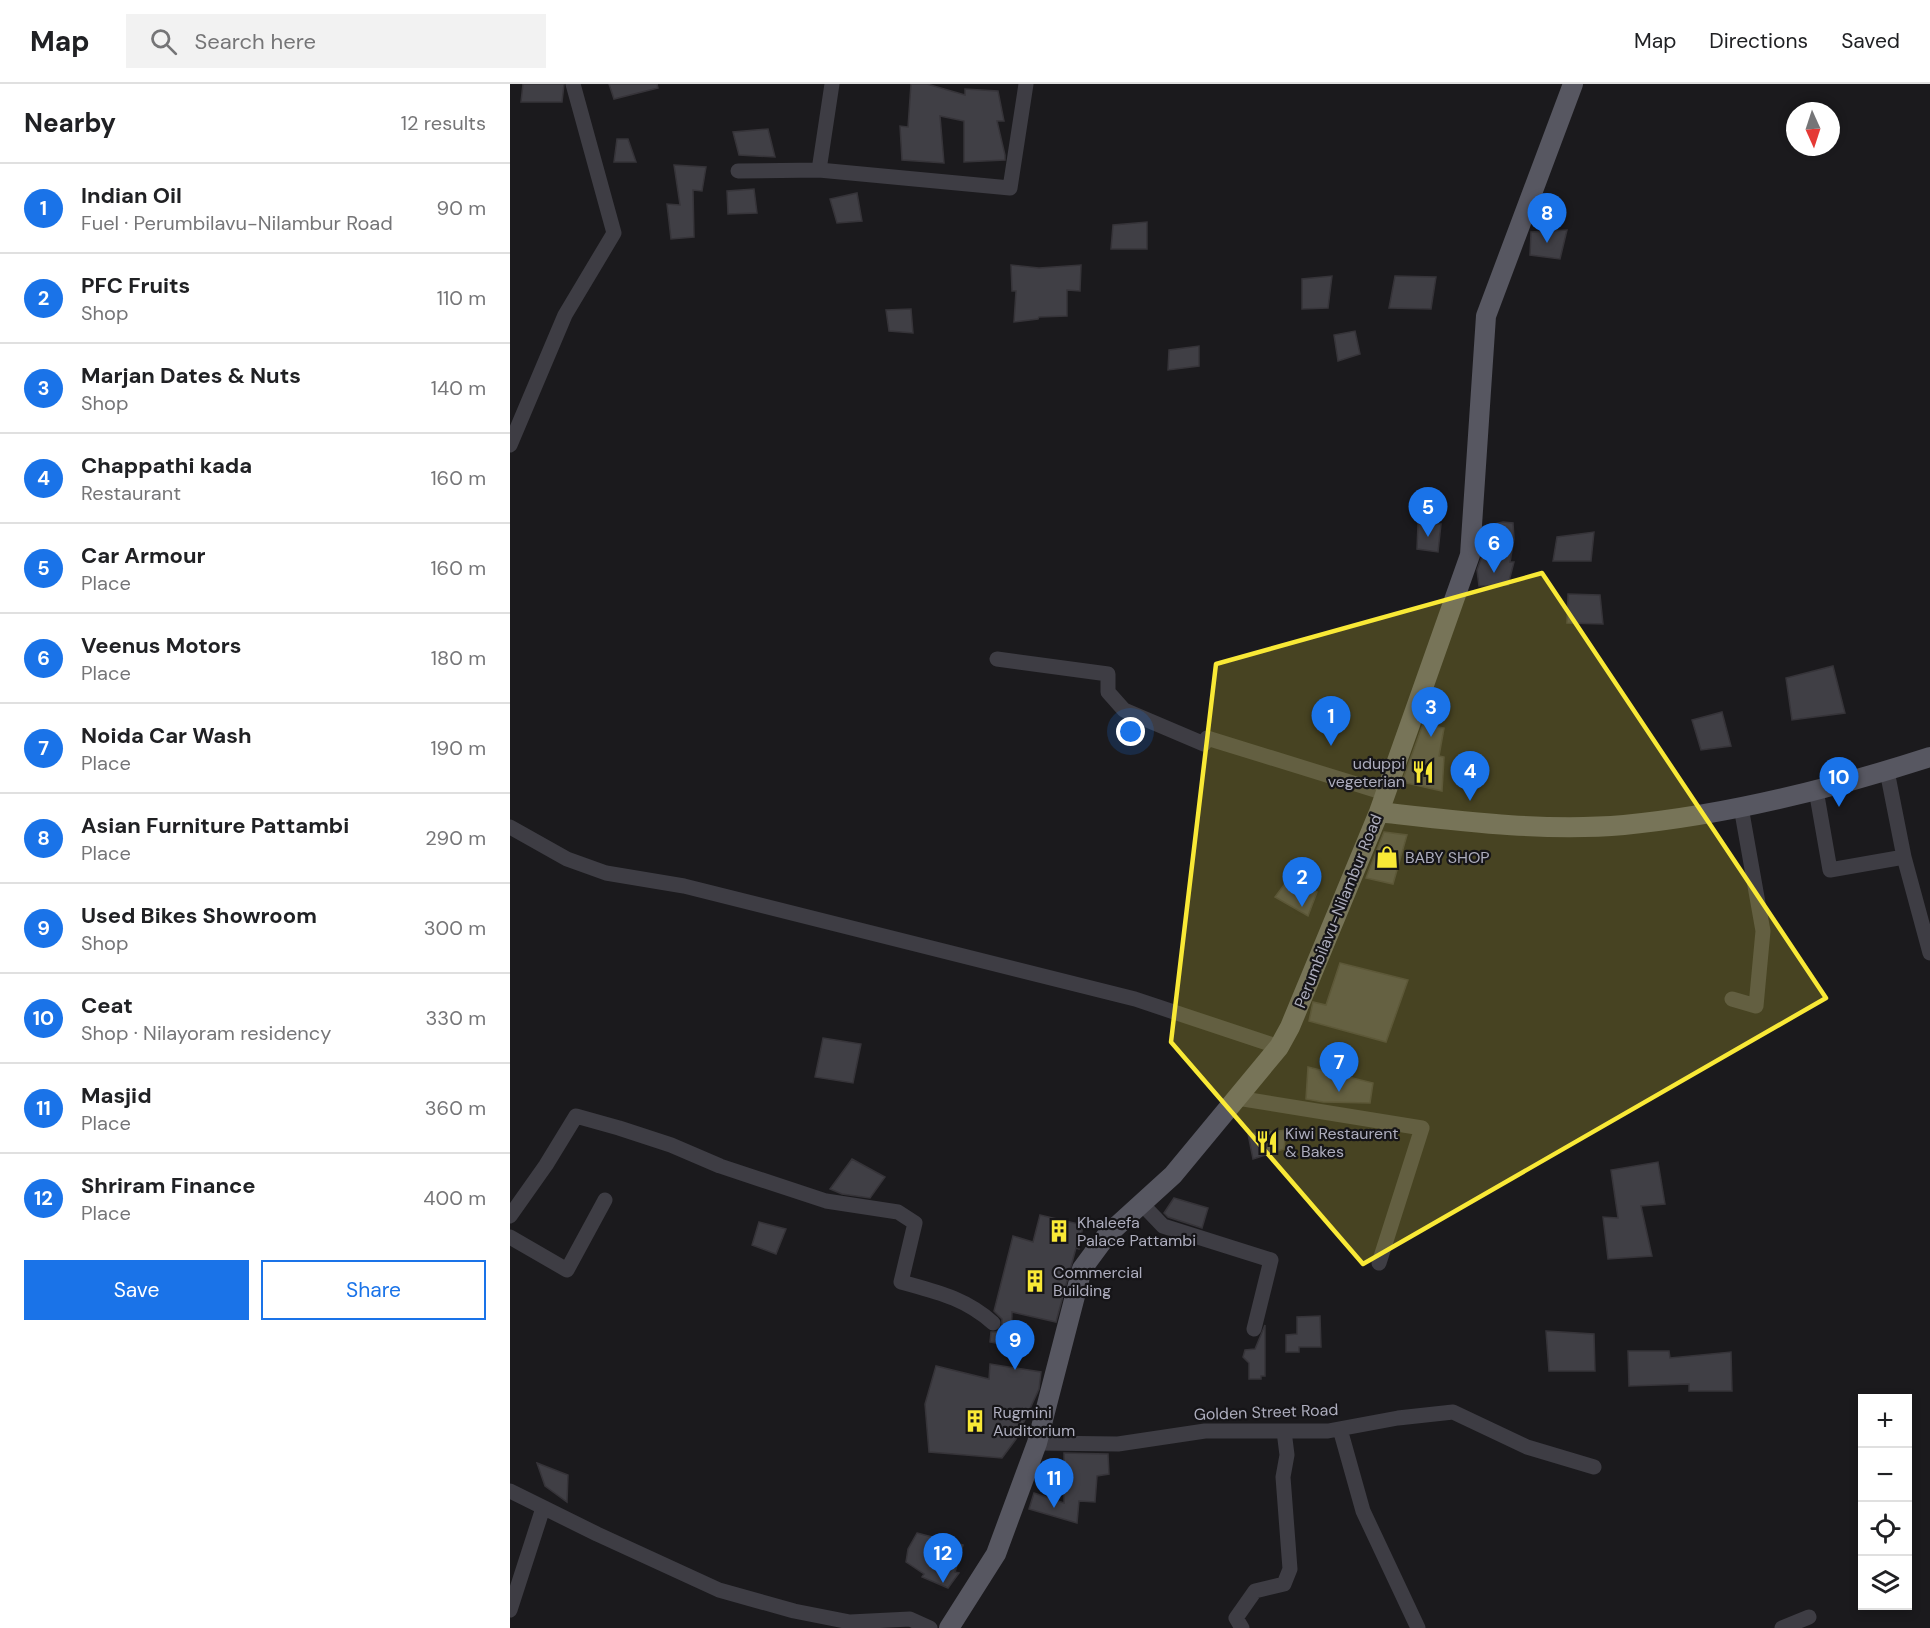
<!DOCTYPE html>
<html lang="en">
<head>
<meta charset="utf-8">
<style>
	:root { --surface:#fff; --page:#f2f2f2; --text:#202124; --muted:#757577; --line:#e0e0e0; --accent:#1a73e8 }
	body { margin:0; font-family:"DM Sans",sans-serif; background:var(--page); color:var(--text) }
	.controls { position:absolute; right:18px; bottom:18px; display:grid; overflow:hidden; border-radius:0px; box-shadow:0 3px 9px #0003 }
	.controls button { width:54px; height:54px; display:grid; place-items:center; padding:0; border:0; border-bottom:2px solid var(--line); background:var(--surface); color:var(--text); font:30px sans-serif }
	.compass { position:absolute; left:1276px; top:18px; width:54px; height:54px; border-radius:50%; background:var(--surface); box-shadow:0 3px 9px #0003; rotate:177deg }
	.you { position:absolute; left:621px; top:648px; width:21px; height:21px; margin:-15px; border:4px solid #fff; border-radius:50%; background:#1a73e8; box-shadow:0 0 0 9px #1a73e833 }
	.badge { display:grid; place-items:center; width:39px; height:39px; border-radius:50%; background:var(--accent); color:#fff; font-size:20px; font-weight:700 }
	.pin { position:absolute; translate:-50% -50px; filter:drop-shadow(0 2px 3px #0008) }
	.pin::after { content:''; position:absolute; top:32px; width:21px; height:18px; background:inherit; clip-path:polygon(0 0,100% 0,50% 100%) }
	.list { margin:0; padding:0; list-style:none }
	h2 { display:flex; justify-content:space-between; align-items:center; height:78px; margin:0; padding:0 24px; font-size:26px }
	h2 small { font-size:20px; font-weight:400; color:var(--muted) }
	.list li { display:grid; grid-template-columns:39px 1fr auto; gap:18px; align-items:center; box-sizing:border-box; height:90px; padding:0 24px; border-top:2px solid var(--line) }
	.list b { display:block; font-size:22px; white-space:nowrap }
	.list p { margin:0; font-size:20px; white-space:nowrap; color:var(--muted) }
	.list em { font-size:20px; font-style:normal; color:var(--muted) }
	.actions { display:flex; gap:12px; padding:18px 24px }
	.actions a { flex:1; padding:14px 0; border:2px solid var(--accent); border-radius:0px; text-align:center; font-size:21px; color:var(--accent) }
	.actions .main { background:var(--accent); color:#fff }
	.icon { flex:none; width:33px; height:33px; fill:none; stroke:currentColor; stroke-width:2; stroke-linecap:round; stroke-linejoin:round }
	.map { position:relative; flex:none; width:1420px; height:1544px; overflow:hidden }
	header { display:flex; align-items:center; gap:36px; box-sizing:border-box; height:84px; padding:0 30px; background:var(--surface); border-bottom:2px solid var(--line) }
	header strong { font-size:28px }
	nav { display:flex; gap:33px; margin-inline-start:auto; font-size:21px }
	.search { width:420px; height:54px; background:var(--page); display:flex; align-items:center; gap:15px; box-sizing:border-box; padding:0 21px; border-radius:0px; color:var(--muted); font-size:22px }
	main { display:flex }
	aside { flex:1; background:var(--surface) }
	.map>svg:first-child { display:block }
</style>
</head>
<body>
<header>
<strong>Map</strong>
<div class="search"><svg class="icon" aria-label="search" viewBox="0 0 24 24"><circle cx="10" cy="10" r="6"/><path d="M15 15l6 6"/></svg>Search here</div>
<nav><a>Map</a><a>Directions</a><a>Saved</a></nav>
</header>
<main>
<aside>
<h2>Nearby<small>12 results</small></h2>
<ul class="list">
<li><span class="badge">1</span><div><b>Indian Oil</b><p>Fuel · Perumbilavu-Nilambur Road</p></div><em>90 m</em></li>
<li><span class="badge">2</span><div><b>PFC Fruits</b><p>Shop</p></div><em>110 m</em></li>
<li><span class="badge">3</span><div><b>Marjan Dates &amp; Nuts</b><p>Shop</p></div><em>140 m</em></li>
<li><span class="badge">4</span><div><b>Chappathi kada</b><p>Restaurant</p></div><em>160 m</em></li>
<li><span class="badge">5</span><div><b>Car Armour</b><p>Place</p></div><em>160 m</em></li>
<li><span class="badge">6</span><div><b>Veenus Motors</b><p>Place</p></div><em>180 m</em></li>
<li><span class="badge">7</span><div><b>Noida Car Wash</b><p>Place</p></div><em>190 m</em></li>
<li><span class="badge">8</span><div><b>Asian Furniture Pattambi</b><p>Place</p></div><em>290 m</em></li>
<li><span class="badge">9</span><div><b>Used Bikes Showroom</b><p>Shop</p></div><em>300 m</em></li>
<li><span class="badge">10</span><div><b>Ceat</b><p>Shop · Nilayoram residency</p></div><em>330 m</em></li>
<li><span class="badge">11</span><div><b>Masjid</b><p>Place</p></div><em>360 m</em></li>
<li><span class="badge">12</span><div><b>Shriram Finance</b><p>Place</p></div><em>400 m</em></li>
</ul>
<div class="actions"><a class="main">Save</a><a>Share</a></div>
</aside>
<div class="map">
<svg width="1420" height="1544" viewBox="0 0 1420 1544">
	<rect width="100%" height="100%" fill="#1b1a1d"/>
	<path fill="#403f45" stroke="#363439" stroke-width="1.5" d="M13,0H54L52,18H11Z
		M99,0H147L148,4L104,15Z
		M401,0H417L455,11V5L488,7L494,37H487L495,71V76L454,78V37L430,32L434,79L392,76L390,42L398,43Z
		M258,45L265,73L229,71L223,48Z
		M107,55H118L126,78H104Z
		M164,81L196,83L192,107L183,106L184,153L161,155L157,120L170,121Z
		M244,105L247,129L218,130L217,107Z
		M347,109L352,137L327,139L320,115Z
		M637,138V165H601L603,141Z
		M1057,146L1050,175L1020,171L1021,148Z
		M501,181L529,184L571,181L570,207L557,206V232L529,233L528,235L504,238L506,207H502Z
		M822,192L818,224L792,225V195Z
		M885,192L926,193L921,225L879,224Z
		M401,225L403,249L379,247L376,226Z
		M845,247L850,270L828,277L824,251Z
		M689,262V282L658,286L659,266Z
		M993,438L1003,439L1004,455L1000,478H1004L998,501L969,502L967,486L972,472L974,442Z
		M908,440H931L928,468L907,465Z
		M1084,448L1081,477H1043L1047,453Z
		M1058,510L1090,511L1093,540L1057,539Z
		M1323,582L1335,629L1282,636L1276,594Z
		M1212,628L1221,662L1191,666L1182,636Z
		M913,640L934,644L929,672L934,673L932,707L892,698Z
		M874,748L897,751L883,800L856,794Z
		M777,797L807,808L798,832L765,813Z
		M830,879L898,896L876,958L799,937L803,918L816,921Z
		M313,954L351,960L343,999L305,993Z
		M798,983L863,999L860,1019L813,1018L796,1015Z
		M776,1046L774,1065L743,1075L738,1050Z
		M342,1075L375,1093L360,1114L332,1110L320,1105Z
		M1148,1078L1155,1120L1131,1122L1142,1172L1098,1175L1093,1133L1108,1134L1101,1086Z
		M664,1114L698,1124L692,1144L658,1133L654,1129Z
		M530,1131L573,1141L569,1165L566,1164L546,1238L502,1228L501,1262L480,1258L481,1248H487L492,1241V1235L484,1227L503,1152L523,1158Z
		M249,1138L276,1145L266,1170L242,1161Z
		M810,1232L811,1263H789V1268H776V1251L787,1250V1233Z
		M755,1241V1292H751V1295H739V1279L733,1273L735,1266L745,1265Z
		M1036,1247L1084,1250L1085,1287H1039Z
		M1118,1267H1159L1160,1274L1221,1268L1222,1307H1179V1300L1119,1302Z
		M480,1280L531,1288L529,1305L506,1355L492,1374L419,1368L415,1320L426,1282L479,1295Z
		M554,1369L598,1370L599,1390L587,1392L585,1418L569,1417L567,1439L519,1425L524,1409L554,1419Z
		M27,1379L58,1391L57,1418L35,1402Z
		M407,1449L453,1461L445,1488L449,1489L438,1504L412,1493L414,1490L396,1478L398,1465Z"/>
	<g fill="none" stroke-linecap="round" stroke-linejoin="round">
		<path stroke="#3e3d44" stroke-width="15" d="M309,86L500,104L516,0
			M228,87L309,86L322,0
			M0,361L55,231L104,149L63,0
			M487,575L598,590V608L614,626L694,660L697,654L875,709
			M1377,687L1394,773L1420,869
			M1306,706L1320,786L1394,773
			M0,743L57,775L96,789L174,802L625,915L769,963
			M1222,915L1246,922L1253,847L1231,723
			M727,1014L912,1044L869,1179
			M632,1120L653,1142L761,1176L744,1245
			M0,1132L36,1081L66,1032L109,1044L161,1061L210,1082L316,1117L388,1128L405,1139L391,1198C427,1208 455,1214 483,1239
			M0,1153L57,1186L95,1116
			M830,1345L853,1427L908,1544
			M527,1359L608,1360L695,1347H818L888,1334L943,1328L1017,1363L1084,1383
			M0,1407L87,1450L209,1506L284,1527L340,1538L400,1535L420,1544
			M0,1526L33,1424
			M732,1544L726,1534L745,1507L774,1500L780,1485L773,1393L777,1371L774,1347
			M1272,1544L1299,1533"/>
		<path stroke="#575761" stroke-width="20" d="M869,728C949,737 1033,748 1114,741C1218,731 1321,705 1420,673
			M439,1544L486,1470L527,1359L572,1185L597,1151L663,1091L769,963L780,943L869,728L960,471L976,232L1063,0"/>
	</g>
	<path fill="#f9e936" fill-opacity="0.2" stroke="#f9e936" stroke-width="4.5" stroke-linejoin="round" d="M1032,489L1316,914L853,1180L661,958L706,580Z"/>
	<defs>
		<g id="restaurant-bare" transform="scale(1.8)"><path d="M-5-6h1v4h1v-4h1v4h1v-4h1v5L-1.5 .5V6h-2V.5L-5-1ZM5-6V6H3V1.5H1.5Q1.5-4 5-6Z" fill="#f9e936" stroke="#161518" stroke-width="2.5" paint-order="stroke"/></g>
		<g id="shop-bare" transform="scale(1.8)"><path d="M-5-2.5h2.3a2.7 3.5 0 0 1 5.4 0H5L5.5 6h-11ZM-1.5-2.5h3a1.5 2.3 0 0 0-3 0Z" fill="#f9e936" stroke="#161518" stroke-width="2.5" paint-order="stroke"/></g>
		<g id="building-bare" transform="scale(1.8)"><path d="M-4-6H4V6H1V3H-1V6H-4ZM-2.5-4.3h1.7v1.8h-1.7ZM.8-4.3h1.7v1.8H.8ZM-2.5-1h1.7V.8h-1.7ZM.8-1h1.7V.8H.8Z" fill="#f9e936" stroke="#161518" stroke-width="2.5" paint-order="stroke"/></g>
	</defs>
	<g fill-rule="evenodd">
		<use href="#restaurant-bare" x="913" y="688"/>
		<use href="#shop-bare" x="877" y="773"/>
		<use href="#restaurant-bare" x="757" y="1058"/>
		<use href="#building-bare" x="549" y="1147"/>
		<use href="#building-bare" x="525" y="1197"/>
		<use href="#building-bare" x="465" y="1337"/>
	</g>
	<g text-anchor="middle" dominant-baseline="central" stroke-width="4.5" stroke-linejoin="round" paint-order="stroke">
		<g font-size="16" fill="#adadbd" stroke="#161518" text-anchor="start">
			<text x="895" y="679" text-anchor="end">uduppi<tspan x="895" dy="18">vegeterian</tspan></text>
			<text x="895" y="773">BABY SHOP</text>
			<text x="775" y="1049">Kiwi Restaurent<tspan x="775" dy="18">&amp; Bakes</tspan></text>
			<text x="567" y="1138">Khaleefa<tspan x="567" dy="18">Palace Pattambi</tspan></text>
			<text x="543" y="1188">Commercial<tspan x="543" dy="18">Building</tspan></text>
			<text x="483" y="1328">Rugmini<tspan x="483" dy="18">Auditorium</tspan></text>
		</g>
		<g font-size="16" fill="#adadbd" stroke="#161518">
			<text transform="translate(828 827) rotate(-68)">Perumbilavu-Nilambur Road</text>
			<text transform="translate(756 1328) rotate(-2)">Golden Street Road</text>
		</g>
	</g>
</svg>
<div class="controls">
<button>+</button>
<button>−</button>
<button><svg class="icon" aria-label="locate" viewBox="0 0 24 24"><circle cx="12" cy="12" r="6"/><path d="M12 2v4M12 18v4M2 12h4M18 12h4"/></svg></button>
<button><svg class="icon" aria-label="layers" viewBox="0 0 24 24"><path d="M12 4l9 5-9 5-9-5zM3 14l9 5 9-5"/></svg></button>
</div>
<svg class="compass" viewBox="-18 -18 36 36"><path d="M0-13l5 13h-10z" fill="#e53935"/><path d="M0 13l5-13h-10z" fill="#757577"/></svg>
<div class="you"></div>
<div class="pin badge" style="left:821px;top:662px">1</div>
<div class="pin badge" style="left:792px;top:823px">2</div>
<div class="pin badge" style="left:921px;top:653px">3</div>
<div class="pin badge" style="left:960px;top:717px">4</div>
<div class="pin badge" style="left:918px;top:453px">5</div>
<div class="pin badge" style="left:984px;top:489px">6</div>
<div class="pin badge" style="left:829px;top:1008px">7</div>
<div class="pin badge" style="left:1037px;top:159px">8</div>
<div class="pin badge" style="left:505px;top:1286px">9</div>
<div class="pin badge" style="left:1329px;top:723px">10</div>
<div class="pin badge" style="left:544px;top:1424px">11</div>
<div class="pin badge" style="left:433px;top:1499px">12</div>
</div>
</main>
</body>
</html>
